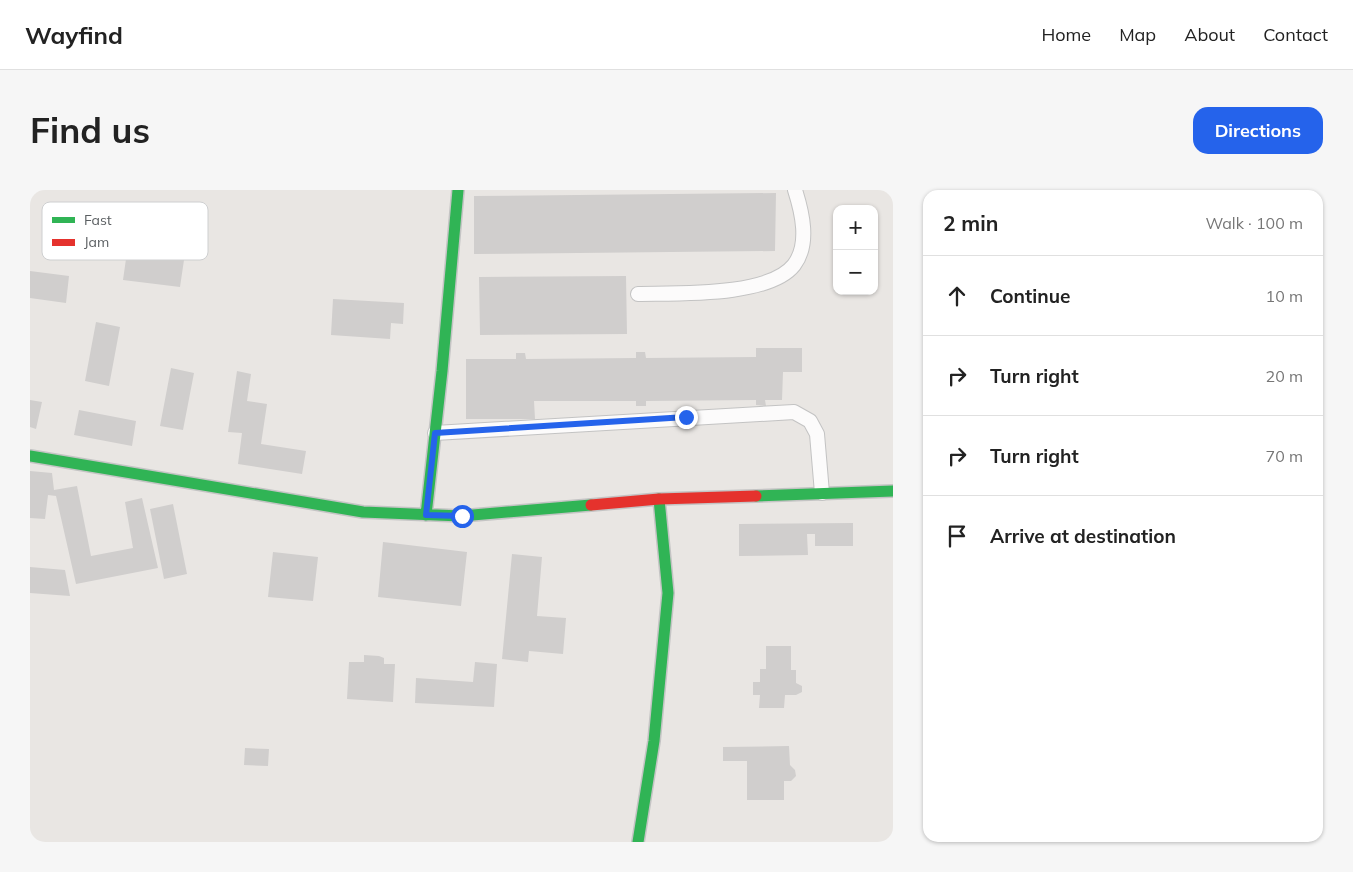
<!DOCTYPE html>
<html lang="en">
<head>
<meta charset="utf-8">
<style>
	:root { --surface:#fff; --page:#f6f6f6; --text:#222; --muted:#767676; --line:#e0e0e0; --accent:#2563eb }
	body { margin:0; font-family:Mulish,sans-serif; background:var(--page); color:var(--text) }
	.controls { position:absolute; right:15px; top:15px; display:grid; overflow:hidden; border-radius:10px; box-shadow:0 1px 4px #0004 }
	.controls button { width:45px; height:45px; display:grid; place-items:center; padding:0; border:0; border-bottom:1px solid var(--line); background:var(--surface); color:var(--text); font:25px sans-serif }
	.stop { position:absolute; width:15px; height:15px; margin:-11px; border:4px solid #2563eb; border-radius:50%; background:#fff }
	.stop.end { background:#2563eb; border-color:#fff; box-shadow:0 1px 5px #0008 }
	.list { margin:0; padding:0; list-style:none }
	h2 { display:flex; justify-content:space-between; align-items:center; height:65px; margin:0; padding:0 20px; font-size:21px }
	h2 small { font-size:16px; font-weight:400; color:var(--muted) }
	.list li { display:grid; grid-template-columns:32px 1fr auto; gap:15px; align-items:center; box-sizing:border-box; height:80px; padding:0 20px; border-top:1px solid var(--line) }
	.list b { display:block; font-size:19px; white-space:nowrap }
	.list em { font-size:16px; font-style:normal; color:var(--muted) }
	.icon { flex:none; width:28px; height:28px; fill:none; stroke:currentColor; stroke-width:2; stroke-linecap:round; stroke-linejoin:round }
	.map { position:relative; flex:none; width:863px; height:652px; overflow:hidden; border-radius:15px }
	header { display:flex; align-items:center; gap:30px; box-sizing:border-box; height:70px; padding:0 25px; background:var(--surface); border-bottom:1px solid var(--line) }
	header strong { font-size:24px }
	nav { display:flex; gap:28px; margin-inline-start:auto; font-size:18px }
	.intro { display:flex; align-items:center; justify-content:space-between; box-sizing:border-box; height:120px; padding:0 30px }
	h1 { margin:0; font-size:35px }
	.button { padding:12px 22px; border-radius:15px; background:var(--accent); color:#fff; font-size:18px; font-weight:700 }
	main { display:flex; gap:30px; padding:0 30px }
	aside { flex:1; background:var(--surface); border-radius:15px; box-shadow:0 1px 4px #0004 }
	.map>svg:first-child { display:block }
</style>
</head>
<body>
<header>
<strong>Wayfind</strong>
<nav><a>Home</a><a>Map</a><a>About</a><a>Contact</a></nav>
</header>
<div class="intro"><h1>Find us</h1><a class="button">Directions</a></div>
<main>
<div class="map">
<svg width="863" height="652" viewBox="0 0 863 652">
	<rect width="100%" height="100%" fill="#e9e6e3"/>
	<path fill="#d0cecd" d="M746,3L745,61L444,64V6Z
		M97,62L154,70L150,97L93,90Z
		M0,81L39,86L36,113L0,108Z
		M596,86L597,144L450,145L449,87Z
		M303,109L374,113L373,134L361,133L360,149L301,145Z
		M66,132L90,137L79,196L55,191Z
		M726,158H772V182H753L752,210H735L736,216L726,215V210L616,211V216H606V211H504L505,229H436V169H486V163H495L496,169L606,168V162H615L616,168L726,167Z
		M141,178L164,183L153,240L130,236Z
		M207,181L221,184L217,211L237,214L231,254L276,261L272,284L208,274L212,243L198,242Z
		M0,210L12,212L6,239L0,237Z
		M49,220L106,231L102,256L44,245Z
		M0,281L22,283L24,300L47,296L61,366L103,358L95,312L112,308L128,378L46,394L26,306L18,305L15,329L0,328Z
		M143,314L157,384L134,389L120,319Z
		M823,333V356H785V344H777L778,365L709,366V334Z
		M353,352L437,362L431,416L348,407Z
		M243,362L288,367L283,411L238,407Z
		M482,364L512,367L507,426L536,428L533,464L499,461L498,472L472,469Z
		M0,377L35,380L40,406L0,403Z
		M736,456H761V480H766V493L772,496V502L766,505H755L754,518H729L730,505H723V492H730V479H736Z
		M334,465L349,466L354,468V474H365L363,512L317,509L319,472H334Z
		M445,472L467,474L464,517L385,513L386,488L443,492Z
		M759,556L760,575L765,580L766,586L761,591H754V610H717V571H693V557Z
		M215,558L239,559L238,576L214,575Z"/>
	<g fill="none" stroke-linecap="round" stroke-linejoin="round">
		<g stroke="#c3c3c3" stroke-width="16">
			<path id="lane" d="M608,104C646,103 739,107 764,75C780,54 772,22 765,0
				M405,243L764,222L780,231L787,244L792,303"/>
		</g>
		<g stroke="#c4c4c4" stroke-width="14">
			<path id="fast" d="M0,266L333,322L431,326L561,315
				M726,306L863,301
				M396,325L412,181L428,0
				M608,652L624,551L638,403L629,309"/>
		</g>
		<g stroke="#c4c4c4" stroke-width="14">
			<path id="jam" d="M561,315L629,309L726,306"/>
		</g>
		<use href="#lane" stroke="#fcfbfb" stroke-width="14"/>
		<use href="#fast" stroke="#30b455" stroke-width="11"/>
		<use href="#jam" stroke="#e5322d" stroke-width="11"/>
	</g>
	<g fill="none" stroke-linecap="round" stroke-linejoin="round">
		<path stroke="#2563eb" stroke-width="6" d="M432,326L396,325L405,243L656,227"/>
	</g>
	<rect x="12" y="12" width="166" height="58" rx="8" fill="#fff" stroke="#cecfd0" stroke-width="1"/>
	<rect x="22" y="27" width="23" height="6" fill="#30b455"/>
	<rect x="22" y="49" width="23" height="7" fill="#e5322d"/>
	<g font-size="14" fill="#5a5e61">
		<text x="54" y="35">Fast</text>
		<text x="54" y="57">Jam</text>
	</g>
</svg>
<div class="controls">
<button>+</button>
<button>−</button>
</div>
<div class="stop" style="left:432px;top:326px"></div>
<div class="stop end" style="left:656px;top:227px"></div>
</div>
<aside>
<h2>2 min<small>Walk · 100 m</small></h2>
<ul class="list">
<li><svg class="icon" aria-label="ahead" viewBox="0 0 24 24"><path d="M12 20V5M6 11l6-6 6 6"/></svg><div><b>Continue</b></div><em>10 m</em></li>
<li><svg class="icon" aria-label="right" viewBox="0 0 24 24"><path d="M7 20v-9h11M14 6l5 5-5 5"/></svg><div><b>Turn right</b></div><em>20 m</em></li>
<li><svg class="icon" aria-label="right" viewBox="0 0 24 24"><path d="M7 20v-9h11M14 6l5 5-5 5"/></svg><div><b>Turn right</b></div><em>70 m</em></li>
<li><svg class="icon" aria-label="arrive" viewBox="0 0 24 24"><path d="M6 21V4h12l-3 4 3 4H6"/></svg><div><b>Arrive at destination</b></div></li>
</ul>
</aside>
</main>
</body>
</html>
